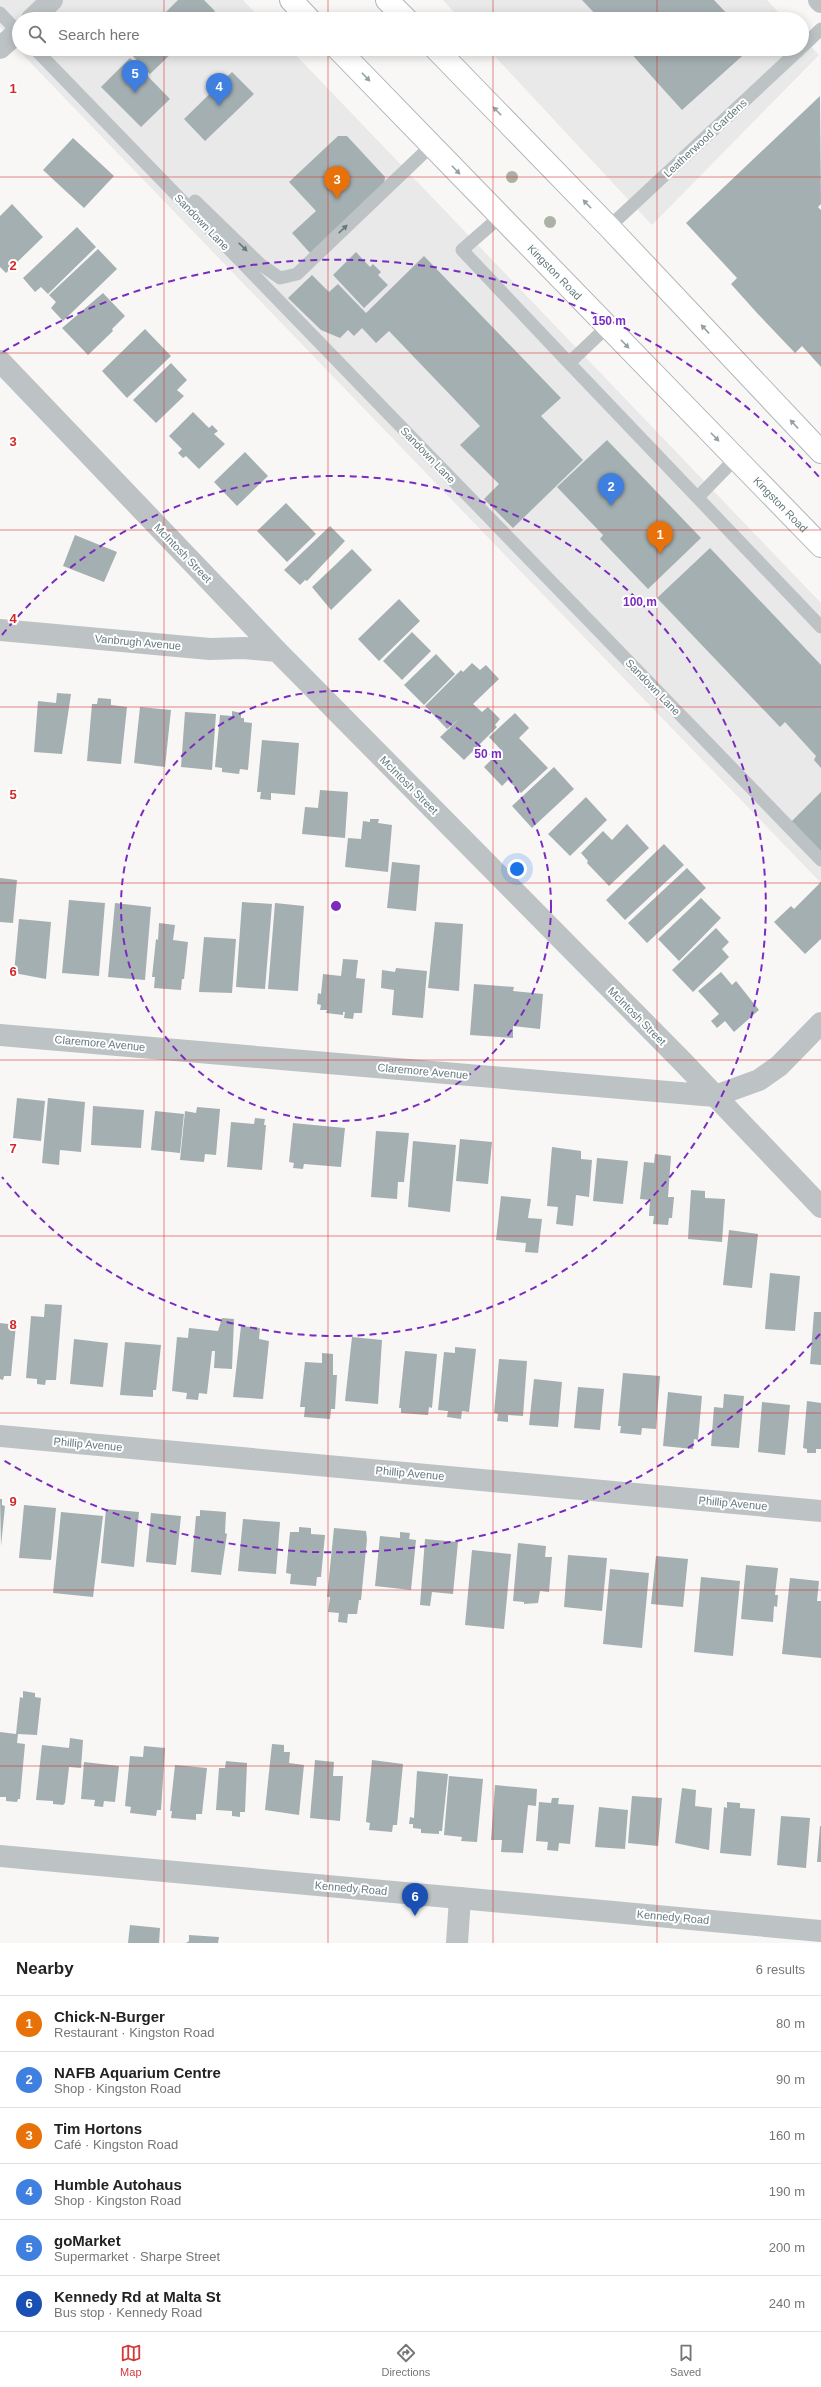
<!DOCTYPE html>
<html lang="en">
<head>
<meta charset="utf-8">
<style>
	:root { --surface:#fff; --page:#f6f6f6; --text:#222; --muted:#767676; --line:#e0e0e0; --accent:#d53938 }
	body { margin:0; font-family:Helvetica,sans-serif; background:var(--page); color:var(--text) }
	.you { position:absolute; left:517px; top:869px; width:14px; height:14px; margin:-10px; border:3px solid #fff; border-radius:50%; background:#1a73e8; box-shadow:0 0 0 6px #1a73e833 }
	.badge { display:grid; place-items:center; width:26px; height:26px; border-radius:50%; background:var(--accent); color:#fff; font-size:13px; font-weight:700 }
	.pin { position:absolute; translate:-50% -33px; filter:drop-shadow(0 1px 2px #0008) }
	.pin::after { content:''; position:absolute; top:21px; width:14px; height:12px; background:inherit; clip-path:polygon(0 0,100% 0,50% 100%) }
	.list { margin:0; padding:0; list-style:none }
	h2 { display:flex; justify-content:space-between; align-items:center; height:52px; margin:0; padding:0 16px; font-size:17px }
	h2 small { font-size:13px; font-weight:400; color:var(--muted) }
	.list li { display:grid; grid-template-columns:26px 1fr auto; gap:12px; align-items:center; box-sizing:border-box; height:56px; padding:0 16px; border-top:1px solid var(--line) }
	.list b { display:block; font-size:15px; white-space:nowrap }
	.list p { margin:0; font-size:13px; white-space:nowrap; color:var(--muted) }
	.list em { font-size:13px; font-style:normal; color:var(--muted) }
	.icon { flex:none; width:22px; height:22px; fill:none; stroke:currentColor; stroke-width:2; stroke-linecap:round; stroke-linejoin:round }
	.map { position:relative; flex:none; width:821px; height:1943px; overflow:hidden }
	.search { position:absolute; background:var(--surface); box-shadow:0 2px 10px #0003; left:12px; right:12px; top:12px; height:44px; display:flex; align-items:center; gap:10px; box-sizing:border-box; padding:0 14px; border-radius:22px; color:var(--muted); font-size:15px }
	.sheet { height:388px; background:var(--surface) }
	nav { display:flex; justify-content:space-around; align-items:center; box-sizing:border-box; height:56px; border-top:1px solid var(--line); background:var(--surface); font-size:11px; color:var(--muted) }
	nav a { display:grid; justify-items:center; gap:2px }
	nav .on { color:var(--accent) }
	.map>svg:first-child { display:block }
</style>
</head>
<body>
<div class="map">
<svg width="821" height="1943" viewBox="0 0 821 1943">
	<rect width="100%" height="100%" fill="#f8f7f5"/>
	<path fill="#e9e9e9" d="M0,0H243L261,19H19V49H290L821,603V883L26,58L0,27Z
		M443,0H767L785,19H460Z
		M802,37L819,55L652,225L488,49H802Z"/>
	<path fill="#a4afb2" d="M178,0H204L215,11L207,19H159Z
		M582,0H714L732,19H600Z
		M128,49H176L150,74L127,50Z
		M627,49H750L682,110Z
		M130,58L170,99L141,127L101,87Z
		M232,72L254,94L205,141L184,119Z
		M820,96L821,204L818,207L821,210V367L802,346L795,353L757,313L731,284L737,278L686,223Z
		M338,136H347L385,177L384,186L310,253L292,233L316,211L289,182Z
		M73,138L114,176L84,208L43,170Z
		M12,204L43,237L6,273L0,267V216Z
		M77,227L96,247L48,294L41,287L35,292L23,278Z
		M98,249L117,269L63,321L51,308L56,302L49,295Z
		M356,252L370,267L373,264L381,272L378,275L388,285L364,308L333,275Z
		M424,256L561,398L541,416L583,460L513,528L484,499L499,484L460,445L480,426L389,331L376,343L362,328L354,336L348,330L340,338L321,330L288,298L312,275L329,292L338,284L366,313Z
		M103,293L125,316L112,329L113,331L88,355L62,328Z
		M145,329L171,356L127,398L102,371Z
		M171,363L187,380L177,390L184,396L156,423L133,400Z
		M193,412L209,428L212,425L218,431L214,434L225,444L199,469L186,456L183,458L178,453L182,449L169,436Z
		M607,440L701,538L648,589L600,539L603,535L557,487Z
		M245,452L268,476L237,506L214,482Z
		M286,503L316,534L287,562L257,531Z
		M330,526L345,541L307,581L305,580L300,585L284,570Z
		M75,535L117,552L104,582L63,566Z
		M710,548L821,665V768L814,760L816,756L785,722L780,727L657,598Z
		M352,549L372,570L331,610L312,587Z
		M399,599L420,621L379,661L358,639Z
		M412,632L431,651L402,680L383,661Z
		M436,654L455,674L424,705L404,685Z
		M472,663L480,670L486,665L499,679L473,704L482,712L488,707L500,719L495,725L497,727L464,760L440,737L459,719L447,729L425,706L461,670L463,672Z
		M57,693L71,694L62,754L34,752L38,701L56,703Z
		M98,698L111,699V705L127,707L121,764L87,761L92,704H97Z
		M140,707L171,710L165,767L134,763Z
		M232,711L241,713V718H244V722L252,723L248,770L240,769L239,774L222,772V768L215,767L220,715L232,716Z
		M185,712L216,714L212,770L181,767Z
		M515,713L529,728L519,738L548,768L521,793L508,780L502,786L484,767L501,750L489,737Z
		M262,740L299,743L295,795L271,793V800L260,799L261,792H257Z
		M554,767L574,789L532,828L512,806Z
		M320,790L348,792L345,838L302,834L305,807L318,808Z
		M821,792V855L791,822Z
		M586,797L607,820L570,856L548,834Z
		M370,819H379L378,823L392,825L388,872L345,867L348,838L361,839L363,821L370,822Z
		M627,824L649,848L609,886L587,863L588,861L581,853L603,831L612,840Z
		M664,844L684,865L625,920L606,900Z
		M392,862L420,865L416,911L387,908Z
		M687,868L706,888L647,943L628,923Z
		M0,878L17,880L13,923L0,922Z
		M821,882V939L805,954L774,922L791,906L794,909Z
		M701,898L721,918L679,961L658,939Z
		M69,900L105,903L99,976L62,973Z
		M242,902L272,904L265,989L236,987Z
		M115,903L151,907L145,980L108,977Z
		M275,903L304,906L298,991L268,989Z
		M19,919L51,922L46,979L14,973Z
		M435,922L463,924L459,991L428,988Z
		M159,923L175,925L173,940L188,942L184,979H182L181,990L154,988L155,977H152L156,939L158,940Z
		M716,928L729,942L722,949L729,957L693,992L672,970Z
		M204,937L236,939L232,993L199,992Z
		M343,959L358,960L356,978L365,979L362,1013H354L353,1019L344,1018L345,1012H343V1015L326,1013L327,1010H320L321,1005L317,1004L318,993L321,994L323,974L341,976Z
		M396,968L427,971L423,1018L392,1015L394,990L381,988L382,970L395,972Z
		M721,972L732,985L736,981L759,1010L734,1032L725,1021L717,1028L711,1021L719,1014L698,991Z
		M474,984L514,987L513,991L543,994L540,1029L513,1026V1038L470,1035Z
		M17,1098L45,1101L41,1141L13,1138Z
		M48,1098L85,1102L81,1152L60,1150L59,1165L42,1163Z
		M93,1106L144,1110L141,1148L91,1145Z
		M197,1107L220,1109L216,1155L205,1154L204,1162L180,1160L185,1111L196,1113Z
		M155,1111L184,1114L180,1153L151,1150Z
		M255,1118L265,1119L264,1125H266L262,1170L227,1167L231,1122L254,1124Z
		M293,1123L345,1128L341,1167L304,1164L303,1169L293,1168L294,1163L289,1162Z
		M376,1131L409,1133L404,1182H398L397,1199L371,1197Z
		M460,1139L492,1142L488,1184L456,1181Z
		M413,1141L456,1145L450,1212L408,1207Z
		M552,1147L581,1151V1159L592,1160L589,1197L576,1195L573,1226L556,1224L558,1207L547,1206Z
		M655,1154L671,1156L668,1197H674L672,1218H669L668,1225L653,1224L654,1216H649L650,1200L640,1199L644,1162L654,1163Z
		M597,1158L628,1161L623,1204L593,1201Z
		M691,1190L705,1191V1198L725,1199L722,1242L688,1239Z
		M501,1196L531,1199L528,1218L542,1219L538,1253L525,1252L526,1243L496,1240Z
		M729,1230L758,1234L752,1288L723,1285Z
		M770,1273L800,1276L795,1331L765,1329Z
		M45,1304L62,1305L56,1380H46L45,1385L37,1384V1379L26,1378L31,1316L44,1317Z
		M814,1312H821V1365L810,1364Z
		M222,1318L234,1319L232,1369L214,1368L215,1351H212L207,1394L199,1393L198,1400L186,1399L187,1393L172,1391L177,1337L188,1338L189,1328L218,1331Z
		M0,1323L16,1325L11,1376H4L3,1380L0,1379Z
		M241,1326L260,1328L259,1339L269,1341L263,1399L233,1397Z
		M352,1337L382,1340L378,1404L345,1401Z
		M74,1339L108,1343L103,1387L70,1384Z
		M125,1342L161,1345L156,1390H153V1397L120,1395Z
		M455,1347L476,1349L469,1412L462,1411L461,1419L447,1417L448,1411L438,1410L444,1352L455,1353Z
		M405,1351L437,1354L432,1408L429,1407L428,1415L401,1413V1408H399Z
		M322,1353L333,1354V1375H337L335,1409H331L330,1419L304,1417L305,1407H300L305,1362L322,1363Z
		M499,1359L527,1361L523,1416L508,1415V1422L497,1421L498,1414L494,1413Z
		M623,1373L660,1376L656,1429L642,1428L641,1435L620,1433L621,1426H618Z
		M534,1379L562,1382L558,1427L529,1425Z
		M578,1387L604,1389L600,1430L574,1428Z
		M668,1392L702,1396L698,1440L694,1439L693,1449L663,1446Z
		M724,1394L744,1396L739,1448L711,1446L714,1407L723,1408Z
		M807,1401L821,1403V1449H816V1453H807V1449L803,1448Z
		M762,1402L790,1405L785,1455L758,1452Z
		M0,1499H2V1505L5,1506L1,1546Z
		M24,1505L56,1508L51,1560L19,1558Z
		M106,1509L139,1512L134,1567L101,1563Z
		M200,1510L226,1512L225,1533L227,1534L221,1575L191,1572L196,1516H200Z
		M61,1512L103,1516L93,1597L53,1593Z
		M151,1513L181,1516L176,1565L146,1562Z
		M243,1519L280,1522L276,1574L238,1571Z
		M299,1527L311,1528V1534L325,1535L321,1577H317L316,1586L290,1584L291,1574L286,1573L290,1532H299Z
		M334,1528L366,1531L367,1539L361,1600H359L357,1614H348L347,1623L338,1622L339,1613L328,1612L330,1597H327Z
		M400,1532L410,1533L409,1539L416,1540L411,1590L375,1586L380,1536L400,1538Z
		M425,1539L458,1542L453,1594L432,1592L430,1606L420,1605Z
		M518,1543L546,1546L545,1557H552L549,1592L540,1591L538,1603L524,1604V1602L513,1601Z
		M472,1550L511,1554L504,1629L465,1625Z
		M568,1555L607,1558L602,1611L564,1607Z
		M656,1556L688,1559L683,1607L651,1604Z
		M746,1565L778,1568L775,1595H778L777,1607L774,1606L773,1622L741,1619Z
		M610,1569L649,1573L642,1648L603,1644Z
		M701,1577L740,1581L733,1656L694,1652Z
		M790,1578L819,1581L817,1601H821V1658L782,1654Z
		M23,1691L35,1693V1697L41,1698L37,1735L18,1734L17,1743L25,1744L20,1799H18L17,1802L6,1801V1797H0V1732L16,1734L20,1697L23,1698Z
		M70,1738L83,1740L81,1768L69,1767L65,1803L63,1805L53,1804V1801L36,1800L42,1745L69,1748Z
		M272,1744L284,1745V1752H290L289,1763L304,1765L299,1815L265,1810Z
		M144,1746L165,1748L161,1810H157L156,1816L130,1813L131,1807L125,1806L130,1756L143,1757Z
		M315,1760L334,1762L333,1776H343L340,1821L310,1818Z
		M372,1760L403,1764L397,1825H393L392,1832L369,1830L370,1823L366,1822Z
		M226,1761L247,1763L245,1812H240V1817L232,1816V1811L216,1810L219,1768H225Z
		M84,1762L119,1766L115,1802L104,1801L103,1807L94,1806L95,1800L81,1799Z
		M175,1765L207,1768L202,1814H196V1820L171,1818L172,1811H170Z
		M417,1771L448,1774L442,1831H439V1834L421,1833V1829L413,1828V1824H409L410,1817L414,1818Z
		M449,1776L483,1779L477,1842L461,1841L462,1837L444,1835Z
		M495,1785L537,1789L536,1806L528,1805L523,1853L501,1852L502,1840H491Z
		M682,1788L696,1790L695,1806L712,1808L709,1850L675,1843Z
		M632,1796L662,1798L658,1846L628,1843Z
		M552,1798H559L558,1804L574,1805L570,1844L559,1843L558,1851L547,1850L548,1842L536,1841L539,1802L551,1803Z
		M727,1802L740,1803V1808L755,1809L751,1856L720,1853L724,1807L727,1808Z
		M599,1807L628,1810L625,1849L595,1847Z
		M781,1816L810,1818L806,1868L777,1865Z
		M820,1826H821V1862H817Z
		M130,1925L160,1928L159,1943H128Z
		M189,1935L219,1937L218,1943H186L189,1941Z"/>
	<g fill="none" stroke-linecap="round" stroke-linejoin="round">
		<g stroke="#afb6b8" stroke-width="24">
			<g id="primary">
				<path d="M291,0L309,19"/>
				<path d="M387,0L406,19"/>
				<path id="s1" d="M338,49L821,546"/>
				<path d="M436,49L609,227L821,452"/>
			</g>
		</g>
		<path stroke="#bdc3c5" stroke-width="13" d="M0,13L19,33
			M802,47L821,29
			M35,49L821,860
			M195,201L260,264L280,278L297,274L432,145
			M501,216L462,250L569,363
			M609,227L800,49
			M608,326L569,363L821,627
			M698,497L736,458"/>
		<path stroke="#bdc3c5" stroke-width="22" d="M819,0L821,2
			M32,19L52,0
			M0,48L19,31
			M0,361L277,651L682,1061L821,1207
			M0,630L210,649L244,648L277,651
			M0,1035L715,1096L759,1080L779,1066L821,1023
			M0,1436L821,1511
			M457,1943L460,1898"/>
		<path stroke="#bdc3c5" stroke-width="22" d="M0,1856L821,1931"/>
		<use href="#primary" stroke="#fff" stroke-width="22"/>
	</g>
	<g fill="#aab1a5">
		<circle cx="512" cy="177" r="6"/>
		<circle cx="550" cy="222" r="6"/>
	</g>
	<defs><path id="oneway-solid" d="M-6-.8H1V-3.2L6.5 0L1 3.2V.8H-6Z"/></defs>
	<g fill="#93a1a5">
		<use href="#oneway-solid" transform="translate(366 77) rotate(46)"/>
		<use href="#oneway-solid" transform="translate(497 111) rotate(-134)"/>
		<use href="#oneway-solid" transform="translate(456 170) rotate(46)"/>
		<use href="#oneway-solid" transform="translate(587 204) rotate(-134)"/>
		<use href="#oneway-solid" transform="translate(705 329) rotate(-133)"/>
		<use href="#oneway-solid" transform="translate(625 344) rotate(46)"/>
		<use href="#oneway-solid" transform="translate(794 424) rotate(-133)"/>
		<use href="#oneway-solid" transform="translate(715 437) rotate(46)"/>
	</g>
	<g fill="#65797e">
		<use href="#oneway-solid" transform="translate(343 229) rotate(-43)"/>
		<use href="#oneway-solid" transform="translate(243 247) rotate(44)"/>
	</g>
	<path fill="none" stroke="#d62828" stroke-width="1" stroke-opacity="0.55" d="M164,0V19M328,0V19M493,0V19M657,0V19M164,49V1943M328,49V1943M493,49V1943M657,49V1943M0,177H821M0,353H821M0,530H821M0,707H821M0,883H821M0,1060H821M0,1236H821M0,1413H821M0,1590H821M0,1766H821"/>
	<g fill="none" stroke="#7b2cbf" stroke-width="2" stroke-dasharray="7 5">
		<circle cx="336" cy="906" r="215"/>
		<path d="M2 635A430 430 0 1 1 2 1177"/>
		<path d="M820 1334A646 646 0 0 1 3 1460M3 352A646 646 0 0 1 820 478"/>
	</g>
	<g text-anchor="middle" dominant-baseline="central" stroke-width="4" stroke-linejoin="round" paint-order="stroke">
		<g font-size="11" fill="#65797e" stroke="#fff">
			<text transform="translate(705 138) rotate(-43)">Leatherwood Gardens</text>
			<text transform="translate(202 222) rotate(46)">Sandown Lane</text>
			<text stroke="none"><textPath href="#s1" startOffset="311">Kingston Road</textPath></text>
			<text transform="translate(428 455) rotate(46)">Sandown Lane</text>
			<text stroke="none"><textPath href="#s1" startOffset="635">Kingston Road</textPath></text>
			<text transform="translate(183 553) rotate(46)">McIntosh Street</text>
			<text transform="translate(138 642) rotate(5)">Vanbrugh Avenue</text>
			<text transform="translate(653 687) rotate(46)">Sandown Lane</text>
			<text transform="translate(409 785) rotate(45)">McIntosh Street</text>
			<text transform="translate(637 1016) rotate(45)">McIntosh Street</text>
			<text transform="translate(100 1043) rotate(5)">Claremore Avenue</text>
			<text transform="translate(423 1071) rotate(5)">Claremore Avenue</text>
			<text transform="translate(88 1444) rotate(5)">Phillip Avenue</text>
			<text transform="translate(410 1473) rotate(5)">Phillip Avenue</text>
			<text transform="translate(733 1503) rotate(5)">Phillip Avenue</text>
			<text transform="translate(351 1888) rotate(5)">Kennedy Road</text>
			<text transform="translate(673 1917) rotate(5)">Kennedy Road</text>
		</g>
	</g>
	<g font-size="13" text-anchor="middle" font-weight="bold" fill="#d62828" stroke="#fff" stroke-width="4" stroke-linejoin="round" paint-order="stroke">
		<text x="13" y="93">1</text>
		<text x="13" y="270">2</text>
		<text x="13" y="446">3</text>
		<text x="13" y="623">4</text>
		<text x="13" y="799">5</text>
		<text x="13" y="976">6</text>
		<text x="13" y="1153">7</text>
		<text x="13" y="1329">8</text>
		<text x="13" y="1506">9</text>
	</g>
	<circle cx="336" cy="906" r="6" fill="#7b2cbf" stroke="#fff" stroke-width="2"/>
	<g font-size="12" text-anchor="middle" font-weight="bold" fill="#7b2cbf" stroke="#fff" stroke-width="4" stroke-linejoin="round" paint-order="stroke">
		<text x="609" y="325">150 m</text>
		<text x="640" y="606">100 m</text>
		<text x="488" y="758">50 m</text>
	</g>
</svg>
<div class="you"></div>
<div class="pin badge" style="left:660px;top:554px;background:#e8710a">1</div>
<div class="pin badge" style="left:611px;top:506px;background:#3f7fe0">2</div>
<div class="pin badge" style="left:337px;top:199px;background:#e8710a">3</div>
<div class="pin badge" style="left:219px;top:106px;background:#3f7fe0">4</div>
<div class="pin badge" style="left:135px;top:93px;background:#3f7fe0">5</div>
<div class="pin badge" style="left:415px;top:1916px;background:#1a4fb4">6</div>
<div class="search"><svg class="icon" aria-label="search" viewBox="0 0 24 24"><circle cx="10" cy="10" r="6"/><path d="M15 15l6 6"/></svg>Search here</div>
</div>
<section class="sheet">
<h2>Nearby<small>6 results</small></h2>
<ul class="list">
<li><span class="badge" style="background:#e8710a">1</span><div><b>Chick-N-Burger</b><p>Restaurant · Kingston Road</p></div><em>80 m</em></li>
<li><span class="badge" style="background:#3f7fe0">2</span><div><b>NAFB Aquarium Centre</b><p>Shop · Kingston Road</p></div><em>90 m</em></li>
<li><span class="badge" style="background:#e8710a">3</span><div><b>Tim Hortons</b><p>Café · Kingston Road</p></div><em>160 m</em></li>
<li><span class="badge" style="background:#3f7fe0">4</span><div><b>Humble Autohaus</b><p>Shop · Kingston Road</p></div><em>190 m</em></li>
<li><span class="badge" style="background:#3f7fe0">5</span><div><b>goMarket</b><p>Supermarket · Sharpe Street</p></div><em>200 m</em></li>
<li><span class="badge" style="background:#1a4fb4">6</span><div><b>Kennedy Rd at Malta St</b><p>Bus stop · Kennedy Road</p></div><em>240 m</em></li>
</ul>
</section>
<nav>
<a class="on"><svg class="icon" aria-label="map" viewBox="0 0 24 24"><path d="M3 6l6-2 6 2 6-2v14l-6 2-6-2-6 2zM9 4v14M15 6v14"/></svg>Map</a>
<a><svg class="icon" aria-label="directions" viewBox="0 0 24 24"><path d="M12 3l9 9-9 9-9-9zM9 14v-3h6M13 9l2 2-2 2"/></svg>Directions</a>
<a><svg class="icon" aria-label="saved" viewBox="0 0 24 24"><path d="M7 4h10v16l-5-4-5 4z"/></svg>Saved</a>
</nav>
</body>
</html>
